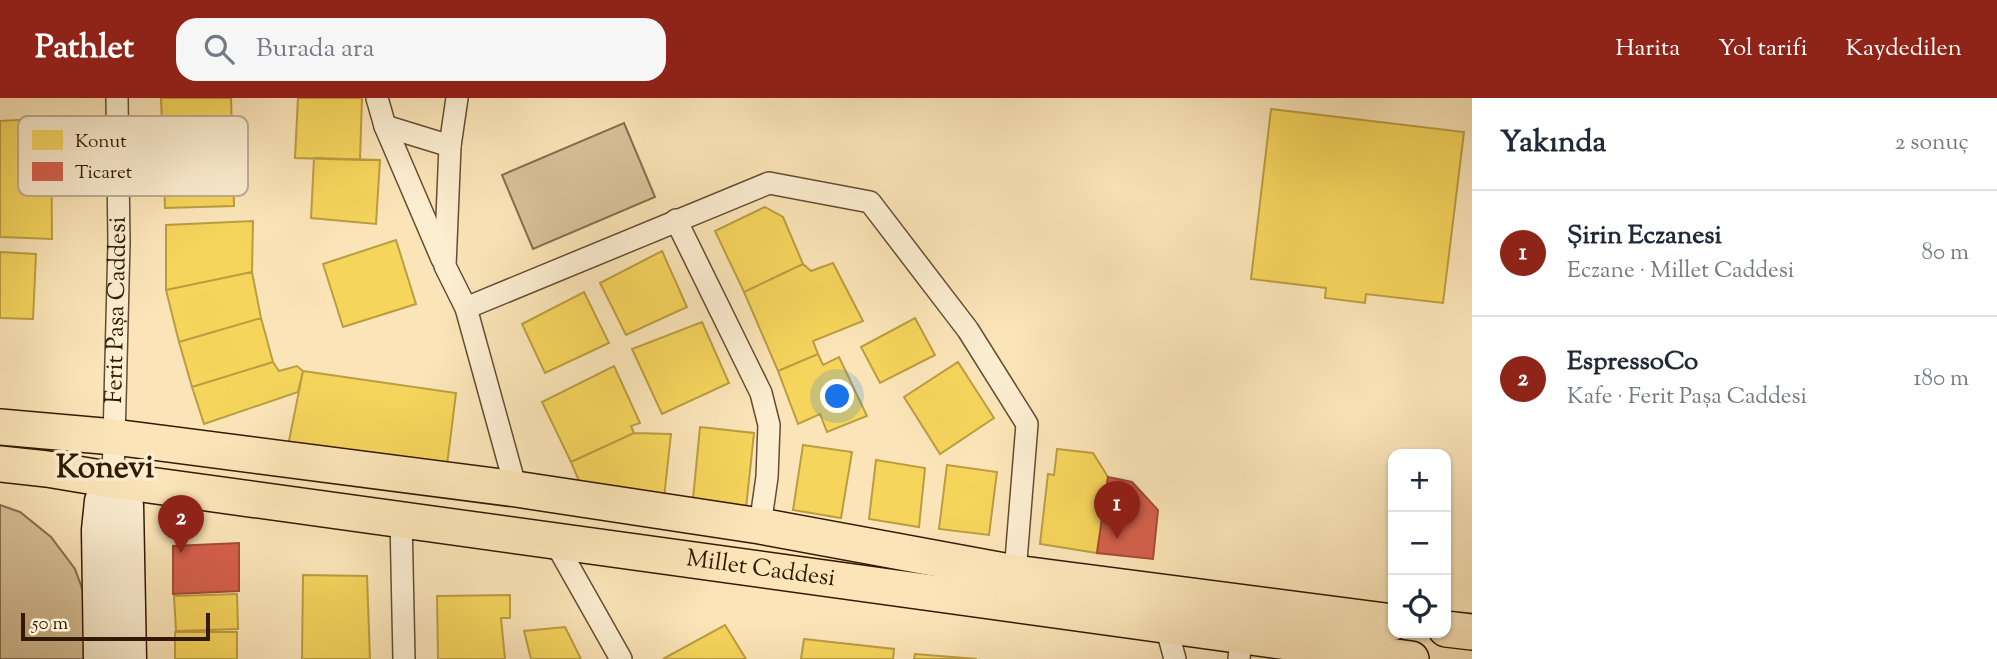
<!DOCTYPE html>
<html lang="tr">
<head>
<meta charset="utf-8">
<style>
	:root { --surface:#fff; --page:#f6f6f7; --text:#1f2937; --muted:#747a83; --line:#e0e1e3; --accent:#8f2418 }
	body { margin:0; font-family:"Sorts Mill Goudy",serif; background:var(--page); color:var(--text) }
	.controls { position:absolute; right:21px; bottom:21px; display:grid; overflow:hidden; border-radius:14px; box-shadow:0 2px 5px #0004 }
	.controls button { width:63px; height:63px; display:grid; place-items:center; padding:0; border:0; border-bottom:2px solid var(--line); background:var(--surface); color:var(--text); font:35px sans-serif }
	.scale { position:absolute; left:21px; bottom:18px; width:189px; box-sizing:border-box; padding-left:7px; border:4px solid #321a02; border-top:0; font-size:19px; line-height:24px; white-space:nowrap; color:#321a02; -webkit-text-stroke:5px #fceed1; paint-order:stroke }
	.you { position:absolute; left:838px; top:299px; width:24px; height:24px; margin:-18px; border:5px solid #fff; border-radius:50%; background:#1a73e8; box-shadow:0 0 0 10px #1a73e833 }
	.badge { display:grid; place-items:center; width:46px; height:46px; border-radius:50%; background:var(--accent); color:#fff; font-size:23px; font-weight:700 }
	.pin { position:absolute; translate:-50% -58px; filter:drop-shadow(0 2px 4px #0008) }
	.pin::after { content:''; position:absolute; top:37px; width:24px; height:21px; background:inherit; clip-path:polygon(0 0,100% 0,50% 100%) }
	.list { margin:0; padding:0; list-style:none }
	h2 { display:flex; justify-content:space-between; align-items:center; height:91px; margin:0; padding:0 28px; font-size:30px }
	h2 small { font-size:23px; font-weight:400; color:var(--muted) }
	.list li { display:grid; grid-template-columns:46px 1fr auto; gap:21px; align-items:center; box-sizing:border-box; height:126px; padding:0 28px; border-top:2px solid var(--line) }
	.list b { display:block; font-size:26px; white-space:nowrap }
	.list p { margin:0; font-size:23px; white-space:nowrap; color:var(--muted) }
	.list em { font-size:23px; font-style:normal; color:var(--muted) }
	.icon { flex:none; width:38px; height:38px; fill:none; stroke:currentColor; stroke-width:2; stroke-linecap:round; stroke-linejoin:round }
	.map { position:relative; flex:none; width:1472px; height:561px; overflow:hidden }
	header { display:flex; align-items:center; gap:42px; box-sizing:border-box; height:98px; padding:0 35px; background:var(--accent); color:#fff }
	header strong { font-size:33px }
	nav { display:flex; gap:38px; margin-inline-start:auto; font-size:24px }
	.search { width:490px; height:63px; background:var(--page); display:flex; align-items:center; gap:18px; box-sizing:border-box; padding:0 24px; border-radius:21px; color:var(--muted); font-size:26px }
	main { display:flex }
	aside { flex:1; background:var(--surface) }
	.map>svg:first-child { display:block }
</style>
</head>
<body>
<header>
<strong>Pathlet</strong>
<div class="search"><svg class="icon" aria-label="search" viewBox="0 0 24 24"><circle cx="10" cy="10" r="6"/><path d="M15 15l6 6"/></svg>Burada ara</div>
<nav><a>Harita</a><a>Yol tarifi</a><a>Kaydedilen</a></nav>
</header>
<main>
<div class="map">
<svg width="1472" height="561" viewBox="0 0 1472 561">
	<rect width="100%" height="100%" fill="#fbe5b8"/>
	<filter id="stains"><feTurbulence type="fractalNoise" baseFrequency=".00286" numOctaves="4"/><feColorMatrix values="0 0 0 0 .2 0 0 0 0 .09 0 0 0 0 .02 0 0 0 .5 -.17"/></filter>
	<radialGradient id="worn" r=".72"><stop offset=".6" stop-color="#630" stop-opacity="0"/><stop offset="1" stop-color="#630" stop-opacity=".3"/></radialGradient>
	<path fill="#d9c299" stroke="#866e4e" stroke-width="2" d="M624,25L655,99L533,151L502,77Z
		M0,407L20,414L51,439L75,471L88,507L87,561H0Z"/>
	<path fill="#f6d55c" stroke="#bb9d41" stroke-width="2" d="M161,0H231L234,108L165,110Z
		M298,0H362L360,62L295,60Z
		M1271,11L1464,34L1443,205L1366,196L1365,205L1325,200L1326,190L1251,181Z
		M51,20L52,141L0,139V23Z
		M314,60L380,62L376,126L311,120Z
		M765,109L783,119L803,166L744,194L715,133Z
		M253,123L252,174L166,192V127Z
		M396,142L416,206L343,229L323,166Z
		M662,153L687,209L626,237L600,185Z
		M0,154L36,156L33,221L0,220Z
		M833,165L863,223L813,243L818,256L778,273L744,194L803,166L811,173Z
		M252,174L261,220L179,244L166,192Z
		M584,194L609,245L545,275L522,226Z
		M261,220L273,264L192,289L179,244Z
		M915,220L935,257L880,285L861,249Z
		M702,224L729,285L662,316L632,251Z
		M818,256L823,267L839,259L867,318L827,334L820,316L798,326L778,273Z
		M273,264L279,273L297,268L303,273L298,294L204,326L192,289Z
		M958,264L994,320L940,356L904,299Z
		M614,268L640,325L631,328L634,335L571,364L542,304Z
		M303,273L456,295L446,375L287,353Z
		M700,329L754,335L746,410L693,401Z
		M634,335L671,336L664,400L582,390L571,364Z
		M803,347L852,354L841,420L793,412Z
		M1057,351L1093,355L1108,379L1097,455L1040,446L1048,376L1054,377Z
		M876,362L925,370L919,429L869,421Z
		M947,367L997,374L989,437L939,431Z
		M303,477L367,478L370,561H302Z
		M237,496L238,531L176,533L174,498Z
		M510,497V520H501L505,561H438L437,498Z
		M725,527L746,561H663Z
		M565,529L581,561H531L524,533Z
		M175,534H237V561H175Z
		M804,541L894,551L893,561H801Z
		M915,556L977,561H914Z"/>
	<path fill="#d6604d" stroke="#a54b36" stroke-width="2" d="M1108,379L1132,384L1158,412L1153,461L1097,455Z
		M239,445V493L173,496V448Z"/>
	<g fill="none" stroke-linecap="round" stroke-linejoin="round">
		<g stroke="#644d30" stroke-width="24">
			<g id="minor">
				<path d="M377,0L385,28L450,48"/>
				<path d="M457,0L450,48L445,168L466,210L516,391"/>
				<path d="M385,28L442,161"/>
				<path d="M676,122L761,295L769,327L767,379L760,428"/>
				<path d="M466,210L769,85L870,104L968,232L1027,326L1015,475"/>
				<path id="s1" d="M113,382L119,144L117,0"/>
				<path d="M401,421L404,561"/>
				<path d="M555,444L621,561"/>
				<path d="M1166,528L1175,561"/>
				<path d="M1239,561L1241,539"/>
			</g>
		</g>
		<g stroke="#321a02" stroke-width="35">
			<path id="secondary" d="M113,382L127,407L130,561
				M100,561L98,432L101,403L113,382"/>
		</g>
		<g stroke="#321a02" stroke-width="38">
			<g id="primary">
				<path d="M0,329L114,339L516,391L760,428L1015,475L1393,524"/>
				<path id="s2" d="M0,366L47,371L113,382L1411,561"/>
				<path d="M1446,531L1472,534"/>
			</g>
		</g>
		<use href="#minor" stroke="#fceed1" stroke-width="21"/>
		<use href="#secondary" stroke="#fceed1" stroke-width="32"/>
		<use href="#primary" stroke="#fbe5b8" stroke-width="35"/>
	</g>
	<g text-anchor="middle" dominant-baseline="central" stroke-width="7" stroke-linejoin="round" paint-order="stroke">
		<g font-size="24" fill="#321a02" stroke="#fceed1">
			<text stroke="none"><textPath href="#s1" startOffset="170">Ferit Paşa Caddesi</textPath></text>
			<text stroke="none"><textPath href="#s2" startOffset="768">Millet Caddesi</textPath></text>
		</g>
		<g font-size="32" font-weight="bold" fill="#321a02" stroke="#fceed1">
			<text x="105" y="371">Konevi</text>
		</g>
	</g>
	<rect x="18" y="18" width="230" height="80" rx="10" fill="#fceed1" stroke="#bfae93" stroke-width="2"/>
	<rect x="32" y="32" width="31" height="20" fill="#f6d55c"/>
	<rect x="32" y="64" width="31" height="19" fill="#d6604d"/>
	<g font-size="19" fill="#321a02">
		<text x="75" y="49">Konut</text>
		<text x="75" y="80">Ticaret</text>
	</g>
	<rect width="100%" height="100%" filter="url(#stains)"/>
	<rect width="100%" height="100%" fill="url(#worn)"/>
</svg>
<div class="controls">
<button>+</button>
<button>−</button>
<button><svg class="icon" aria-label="locate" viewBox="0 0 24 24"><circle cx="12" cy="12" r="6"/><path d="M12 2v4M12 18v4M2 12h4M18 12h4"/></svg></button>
</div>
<div class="scale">50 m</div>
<div class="you"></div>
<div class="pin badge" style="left:1117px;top:441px">1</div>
<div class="pin badge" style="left:181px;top:455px">2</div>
</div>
<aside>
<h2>Yakında<small>2 sonuç</small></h2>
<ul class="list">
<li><span class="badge">1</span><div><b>Şirin Eczanesi</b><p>Eczane · Millet Caddesi</p></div><em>80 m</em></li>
<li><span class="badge">2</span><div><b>EspressoCo</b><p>Kafe · Ferit Paşa Caddesi</p></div><em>180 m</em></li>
</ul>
</aside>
</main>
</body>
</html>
